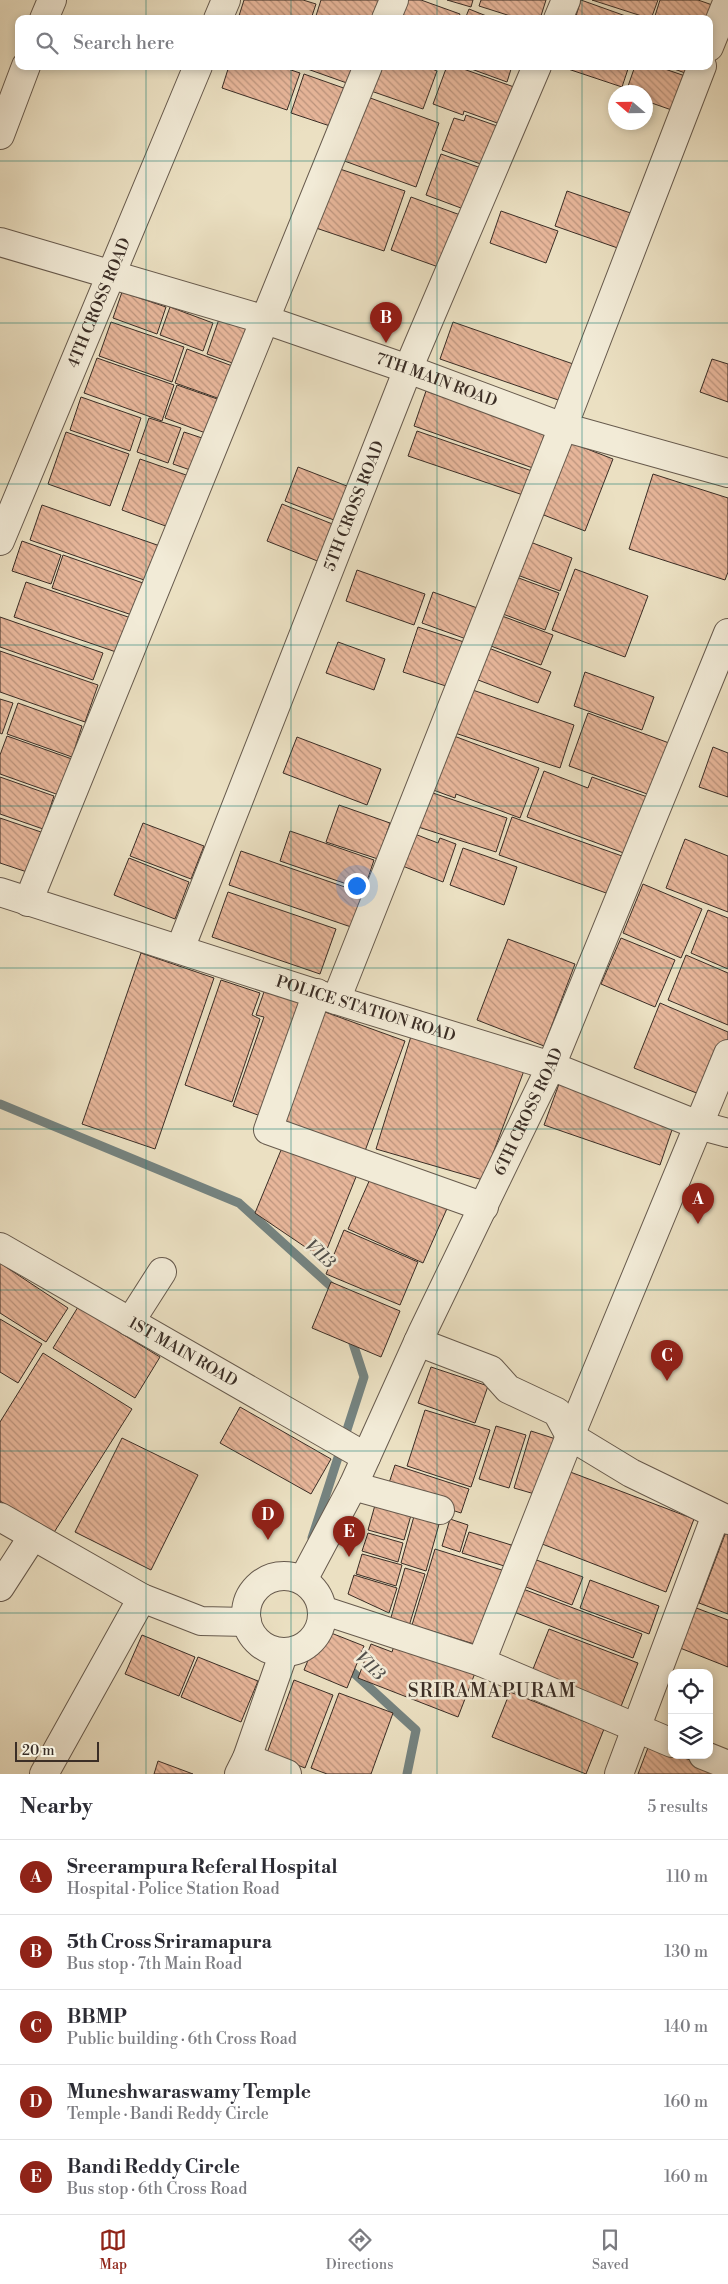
<!DOCTYPE html>
<html lang="en">
<head>
<meta charset="utf-8">
<style>
	:root { --surface:#fff; --page:#f7f7f7; --text:#2b2b33; --muted:#7c7c81; --line:#e1e1e2; --accent:#8f2418 }
	body { margin:0; font-family:"Libre Bodoni",serif; background:var(--page); color:var(--text) }
	.controls { position:absolute; right:15px; bottom:15px; display:grid; overflow:hidden; border-radius:10px; box-shadow:0 2px 8px #0003 }
	.controls button { width:45px; height:45px; display:grid; place-items:center; padding:0; border:0; border-bottom:1px solid var(--line); background:var(--surface); color:var(--text); font:25px sans-serif }
	.compass { position:absolute; left:608px; top:85px; width:45px; height:45px; border-radius:50%; background:var(--surface); box-shadow:0 2px 8px #0003; rotate:290deg }
	.scale { position:absolute; left:15px; bottom:12px; width:84px; box-sizing:border-box; padding-left:5px; border:2px solid #3b2e26; border-top:0; font-size:14px; line-height:18px; white-space:nowrap; color:#3b2e26; -webkit-text-stroke:4px #f2ebd7; paint-order:stroke }
	.you { position:absolute; left:356px; top:885px; width:18px; height:18px; margin:-12px; border:4px solid #fff; border-radius:50%; background:#1a73e8; box-shadow:0 0 0 8px #1a73e833 }
	.badge { display:grid; place-items:center; width:32px; height:32px; border-radius:50%; background:var(--accent); color:#fff; font-size:16px; font-weight:700 }
	.pin { position:absolute; translate:-50% -41px; filter:drop-shadow(0 1px 2px #0008) }
	.pin::after { content:''; position:absolute; top:26px; width:18px; height:15px; background:inherit; clip-path:polygon(0 0,100% 0,50% 100%) }
	.list { margin:0; padding:0; list-style:none }
	h2 { display:flex; justify-content:space-between; align-items:center; height:65px; margin:0; padding:0 20px; font-size:21px }
	h2 small { font-size:16px; font-weight:400; color:var(--muted) }
	.list li { display:grid; grid-template-columns:32px 1fr auto; gap:15px; align-items:center; box-sizing:border-box; height:75px; padding:0 20px; border-top:1px solid var(--line) }
	.list b { display:block; font-size:19px; white-space:nowrap }
	.list p { margin:0; font-size:16px; white-space:nowrap; color:var(--muted) }
	.list em { font-size:16px; font-style:normal; color:var(--muted) }
	.icon { flex:none; width:28px; height:28px; fill:none; stroke:currentColor; stroke-width:2; stroke-linecap:round; stroke-linejoin:round }
	.map { position:relative; flex:none; width:728px; height:1774px; overflow:hidden }
	.search { position:absolute; background:var(--surface); box-shadow:0 2px 8px #0003; left:15px; right:15px; top:15px; height:55px; display:flex; align-items:center; gap:12px; box-sizing:border-box; padding:0 18px; border-radius:10px; color:var(--muted); font-size:19px }
	.sheet { height:440px; background:var(--surface) }
	nav { display:flex; justify-content:space-around; align-items:center; box-sizing:border-box; height:70px; border-top:1px solid var(--line); background:var(--surface); font-size:14px; color:var(--muted) }
	nav a { display:grid; justify-items:center; gap:2px }
	nav .on { color:var(--accent) }
	.map>svg:first-child { display:block }
</style>
</head>
<body>
<div class="map">
<svg width="728" height="1774" viewBox="0 0 728 1774">
	<defs>
		<pattern id="building-back-hatch" width="6" height="6" patternUnits="userSpaceOnUse" patternTransform="scale(1.25)"><rect width="6" height="6" fill="#e7b69a"/><path d="M-1 5l2 2M0 0l6 6M5-1l2 2" fill="none" stroke="#bc947d"/></pattern>
	</defs>
	<rect width="100%" height="100%" fill="#ebe0c2"/>
	<filter id="stains"><feTurbulence type="fractalNoise" baseFrequency=".004" numOctaves="4"/><feColorMatrix values="0 0 0 0 .2 0 0 0 0 .09 0 0 0 0 .02 0 0 0 .5 -.17"/></filter>
	<radialGradient id="worn" r=".72"><stop offset=".6" stop-color="#630" stop-opacity="0"/><stop offset="1" stop-color="#630" stop-opacity=".3"/></radialGradient>
	<g fill="none" stroke-linecap="round" stroke-linejoin="round">
		<path stroke="#758380" stroke-width="9" d="M0,1104L239,1203L335,1290L336,1293
			M312,1538L364,1377L350,1334
			M345,1665L416,1730L407,1774"/>
	</g>
	<path fill="url(#building-back-hatch)" stroke="#3b2e26" d="M244,0H303L316,4L311,19H238Z
		M321,0H387L384,19H315Z
		M402,0H421L460,14L458,19H395Z
		M447,0H473L471,7Z
		M481,0H546L540,19H520L479,6Z
		M581,0L634,19H575Z
		M592,0H658L651,19Z
		M660,0H698L721,8L709,19H654Z
		M469,9L494,19H465Z
		M229,66H279L300,73L287,110L222,88Z
		M299,66H365L358,87Z
		M380,66H425L437,71L423,109L371,91Z
		M447,66H455L514,87L500,124L464,111L463,115L433,104Z
		M463,66H512L507,82Z
		M559,66H629L622,87Z
		M635,66H656L694,79L683,114L646,101V92H626Z
		M666,66H699L696,77Z
		M304,74L352,91L339,129L291,113Z
		M362,95L439,123L416,187L339,159Z
		M466,115L500,127L486,166L442,150L454,118L464,121Z
		M441,154L484,169L469,211L426,195Z
		M334,167L405,191L384,251L313,227Z
		M567,191L642,217L629,252L555,226Z
		M411,197L463,216L444,269L391,250Z
		M501,211L558,231L546,263L490,243Z
		M122,292L166,307L157,334L113,318Z
		M170,307L213,323L203,351L160,335Z
		M219,319L250,330L238,365L207,354Z
		M111,322L184,347L172,382L99,356Z
		M453,322L576,365L564,402L440,359Z
		M187,349L235,367L223,400L175,383Z
		M97,358L174,385L162,421L84,393Z
		M712,359L728,364V402L700,392Z
		M177,385L223,401L211,435L165,418Z
		M426,391L545,433L533,468L414,426Z
		M81,397L141,418L130,451L70,430Z
		M149,418L181,428L168,463L137,452Z
		M417,431L532,471L523,495L408,456Z
		M66,432L129,454L110,506L48,484Z
		M184,432L208,440L196,472L173,464Z
		M564,440L613,459L585,531L536,512Z
		M140,459L189,476L171,528L122,510Z
		M298,467L352,488L339,522L285,501Z
		M653,474L728,498V572L725,580L629,549Z
		M282,504L335,525L320,562L267,541Z
		M42,505L160,546L147,581L30,540Z
		M525,540L572,558L560,591L512,573Z
		M22,541L61,555L51,584L12,571Z
		M63,555L143,583L132,615L52,588Z
		M575,569L648,596L625,657L552,630Z
		M357,570L425,594L414,625L346,601Z
		M508,574L559,593L545,630L495,611Z
		M26,582L131,618L119,653L14,617Z
		M433,592L480,609L469,640L422,623Z
		M494,613L553,635L541,665L483,643Z
		M0,617L103,653L93,680L0,647Z
		M418,627L467,643L452,688L403,672Z
		M338,642L385,659L374,690L326,673Z
		M486,647L551,672L538,703L473,678Z
		M0,651L98,685L85,722L0,692Z
		M585,672L654,697L642,730L574,706Z
		M464,687L574,725L560,768L449,731Z
		M0,699L13,703L2,734L0,733Z
		M18,703L82,726L72,757L7,734Z
		M588,713L669,743L650,795L569,766Z
		M446,733L539,768L520,818L456,794L455,798L425,787Z
		M7,736L72,759L59,795L0,774V755Z
		M297,737L381,769L367,805L283,773Z
		M713,747L728,753V797L699,787Z
		M544,771L588,788L592,777L650,798L629,855L527,817Z
		M0,777L54,796L43,829L0,814Z
		M421,789L507,818L496,852L409,824Z
		M339,805L390,823L378,859L326,842Z
		M512,817L622,856L609,894L499,855Z
		M0,818L41,832L27,872L0,863Z
		M143,823L204,846L191,879L130,856Z
		M290,831L374,860L364,890L280,861Z
		M407,831L438,843L440,838L456,844L443,882L395,863Z
		M685,839L728,856V912L666,888Z
		M463,848L517,867L504,905L450,885Z
		M241,851L365,894L354,928L229,885Z
		M129,858L189,882L175,919L114,895Z
		M643,884L702,909L681,958L623,933Z
		M228,892L336,929L320,974L212,937Z
		M708,910L728,918V969L691,953Z
		M621,938L675,960L655,1007L601,984Z
		M508,939L575,964L544,1046L477,1020Z
		M141,953L214,978L155,1149L82,1124Z
		M686,955L728,973V1025L668,1000Z
		M221,980L260,993L252,1015L260,1019L232,1102L185,1085Z
		M265,989L309,1005L269,1119L233,1106L264,1017L256,1015Z
		M660,1003L728,1032V1039L704,1096L634,1068Z
		M325,1012L405,1041L365,1151L285,1122Z
		M412,1033L525,1068L483,1180L376,1149Z
		M559,1084L674,1124L660,1165L544,1125Z
		M286,1138L360,1167L323,1259L255,1213Z
		M374,1170L449,1204L423,1263L348,1229Z
		M344,1230L418,1262L400,1305L326,1274Z
		M0,1263L68,1308L46,1342L0,1313Z
		M331,1282L400,1311L381,1357L312,1328Z
		M78,1307L160,1357L135,1398L53,1348Z
		M0,1319L42,1344L18,1383L0,1372Z
		M43,1353L132,1409L53,1534L0,1501V1422Z
		M431,1367L488,1386L475,1423L418,1403Z
		M240,1407L331,1459L311,1494L220,1443Z
		M425,1410L490,1430L471,1487L407,1466Z
		M496,1426L526,1435L509,1488L479,1479Z
		M531,1431L562,1441L545,1497L514,1488Z
		M122,1438L198,1475L151,1570L75,1532Z
		M395,1465L469,1489L461,1513L387,1489Z
		M565,1470L694,1519L666,1592L537,1542Z
		M377,1498L413,1508L404,1540L368,1530Z
		M416,1509L441,1517L426,1571L401,1563Z
		M450,1519L468,1525L460,1552L442,1546Z
		M727,1529H728V1614L699,1603Z
		M469,1532L521,1548L514,1569L462,1553Z
		M368,1533L403,1543L398,1562L362,1551Z
		M435,1549L508,1572L484,1647L412,1625Z
		M362,1554L402,1565L396,1586L356,1574Z
		M531,1558L583,1577L572,1605L521,1585Z
		M405,1568L425,1574L409,1626L390,1621Z
		M354,1575L397,1588L389,1613L348,1594Z
		M590,1580L659,1606L649,1634L580,1608Z
		M523,1589L642,1634L633,1658L514,1612Z
		M691,1606L728,1620V1667L675,1646Z
		M321,1629L364,1646L347,1688L304,1670Z
		M549,1629L638,1663L620,1709L531,1674Z
		M142,1635L195,1657L179,1696L125,1674Z
		M395,1643L475,1673L458,1717L358,1678L371,1644L392,1652Z
		M198,1657L258,1681L241,1722L181,1697Z
		M294,1680L333,1695L305,1768L267,1753Z
		M510,1692L604,1729L586,1774L492,1737Z
		M339,1693L393,1713L371,1774H327L311,1768Z
		M649,1745L672,1755H677L726,1774H638Z
		M158,1761L193,1774H154Z"/>
	<g fill="none" stroke-linecap="round" stroke-linejoin="round">
		<g stroke="#675a4d" stroke-width="30">
			<g id="minor">
				<path d="M44,19L52,0"/>
				<path d="M218,19L226,0"/>
				<path d="M386,19L394,0"/>
				<path d="M558,19L566,0"/>
				<path d="M709,47L728,0"/>
				<path d="M0,135L26,66"/>
				<path id="s1" d="M0,242L266,320L408,369L563,427L728,473"/>
				<path id="s2" d="M0,541L198,66"/>
				<path id="s3" d="M0,892L336,1000L551,1066L698,1125L728,1133"/>
				<path d="M28,902L368,66"/>
				<path id="s4" d="M180,949L408,369L537,66"/>
				<path d="M317,993L268,1130L484,1207"/>
				<path d="M336,1000L563,427L702,66"/>
				<path id="s5" d="M0,1247L366,1457"/>
				<path d="M130,1322L162,1272"/>
				<path d="M418,1342L491,1370L508,1389L557,1412L570,1436L631,1473L728,1520"/>
				<path d="M353,1486L440,1510"/>
				<path d="M0,1517L142,1598L201,1621L247,1622"/>
				<circle cx="284" cy="1614" r="38"/>
				<path id="s6" d="M303,1580L353,1486L423,1331L551,1066L728,633"/>
				<path d="M0,1587L33,1536"/>
				<path d="M322,1610L481,1662L672,1743"/>
				<path d="M481,1662L570,1436L728,1054"/>
				<path d="M703,1755L728,1765"/>
				<path d="M247,1758L287,1774"/>
				<path d="M44,1774L142,1598"/>
				<path d="M239,1774L247,1758L284,1652"/>
				<path d="M619,1774L716,1515"/>
			</g>
		</g>
		<use href="#minor" stroke="#f2ebd7" stroke-width="28"/>
	</g>
	<path fill="none" stroke="#0f766e" stroke-width="1" stroke-opacity="0.55" d="M146,0V19M291,0V19M437,0V19M582,0V19M146,66V1774M291,66V1774M437,66V1774M582,66V1774M0,161H728M0,323H728M0,484H728M0,645H728M0,806H728M0,968H728M0,1129H728M0,1290H728M0,1451H728M0,1613H728"/>
	<g text-anchor="middle" dominant-baseline="central" stroke-width="5" stroke-linejoin="round" paint-order="stroke">
		<g font-size="16" fill="#3b2e26" stroke="#f2ebd7">
			<text stroke="none"><textPath href="#s2" startOffset="258">4TH CROSS ROAD</textPath></text>
			<text stroke="none"><textPath href="#s1" startOffset="458">7TH MAIN ROAD</textPath></text>
			<text stroke="none"><textPath href="#s4" startOffset="476">5TH CROSS ROAD</textPath></text>
			<text stroke="none"><textPath href="#s3" startOffset="384">POLICE STATION ROAD</textPath></text>
			<text stroke="none"><textPath href="#s6" startOffset="520">6TH CROSS ROAD</textPath></text>
			<text stroke="none"><textPath href="#s5" startOffset="211">1ST MAIN ROAD</textPath></text>
		</g>
		<g font-size="18" font-style="italic" fill="#53514c" stroke="#f2ebd7">
			<text transform="translate(320 1254) rotate(42)">V113</text>
			<text transform="translate(370 1666) rotate(43)">V113</text>
		</g>
		<g font-size="19" letter-spacing="1" fill="#3b2e26" stroke="#f2ebd7">
			<text x="492" y="1691">SRIRAMAPURAM</text>
		</g>
	</g>
	<rect width="100%" height="100%" filter="url(#stains)"/>
	<rect width="100%" height="100%" fill="url(#worn)"/>
</svg>
<div class="controls">
<button><svg class="icon" aria-label="locate" viewBox="0 0 24 24"><circle cx="12" cy="12" r="6"/><path d="M12 2v4M12 18v4M2 12h4M18 12h4"/></svg></button>
<button><svg class="icon" aria-label="layers" viewBox="0 0 24 24"><path d="M12 4l9 5-9 5-9-5zM3 14l9 5 9-5"/></svg></button>
</div>
<svg class="compass" viewBox="-18 -18 36 36"><path d="M0-13l5 13h-10z" fill="#e53935"/><path d="M0 13l5-13h-10z" fill="#7c7c81"/></svg>
<div class="scale">20 m</div>
<div class="you"></div>
<div class="pin badge" style="left:698px;top:1224px">A</div>
<div class="pin badge" style="left:386px;top:343px">B</div>
<div class="pin badge" style="left:667px;top:1381px">C</div>
<div class="pin badge" style="left:268px;top:1540px">D</div>
<div class="pin badge" style="left:349px;top:1557px">E</div>
<div class="search"><svg class="icon" aria-label="search" viewBox="0 0 24 24"><circle cx="10" cy="10" r="6"/><path d="M15 15l6 6"/></svg>Search here</div>
</div>
<section class="sheet">
<h2>Nearby<small>5 results</small></h2>
<ul class="list">
<li><span class="badge">A</span><div><b>Sreerampura Referal Hospital</b><p>Hospital · Police Station Road</p></div><em>110 m</em></li>
<li><span class="badge">B</span><div><b>5th Cross Sriramapura</b><p>Bus stop · 7th Main Road</p></div><em>130 m</em></li>
<li><span class="badge">C</span><div><b>BBMP</b><p>Public building · 6th Cross Road</p></div><em>140 m</em></li>
<li><span class="badge">D</span><div><b>Muneshwaraswamy Temple</b><p>Temple · Bandi Reddy Circle</p></div><em>160 m</em></li>
<li><span class="badge">E</span><div><b>Bandi Reddy Circle</b><p>Bus stop · 6th Cross Road</p></div><em>160 m</em></li>
</ul>
</section>
<nav>
<a class="on"><svg class="icon" aria-label="map" viewBox="0 0 24 24"><path d="M3 6l6-2 6 2 6-2v14l-6 2-6-2-6 2zM9 4v14M15 6v14"/></svg>Map</a>
<a><svg class="icon" aria-label="directions" viewBox="0 0 24 24"><path d="M12 3l9 9-9 9-9-9zM9 14v-3h6M13 9l2 2-2 2"/></svg>Directions</a>
<a><svg class="icon" aria-label="saved" viewBox="0 0 24 24"><path d="M7 4h10v16l-5-4-5 4z"/></svg>Saved</a>
</nav>
</body>
</html>
